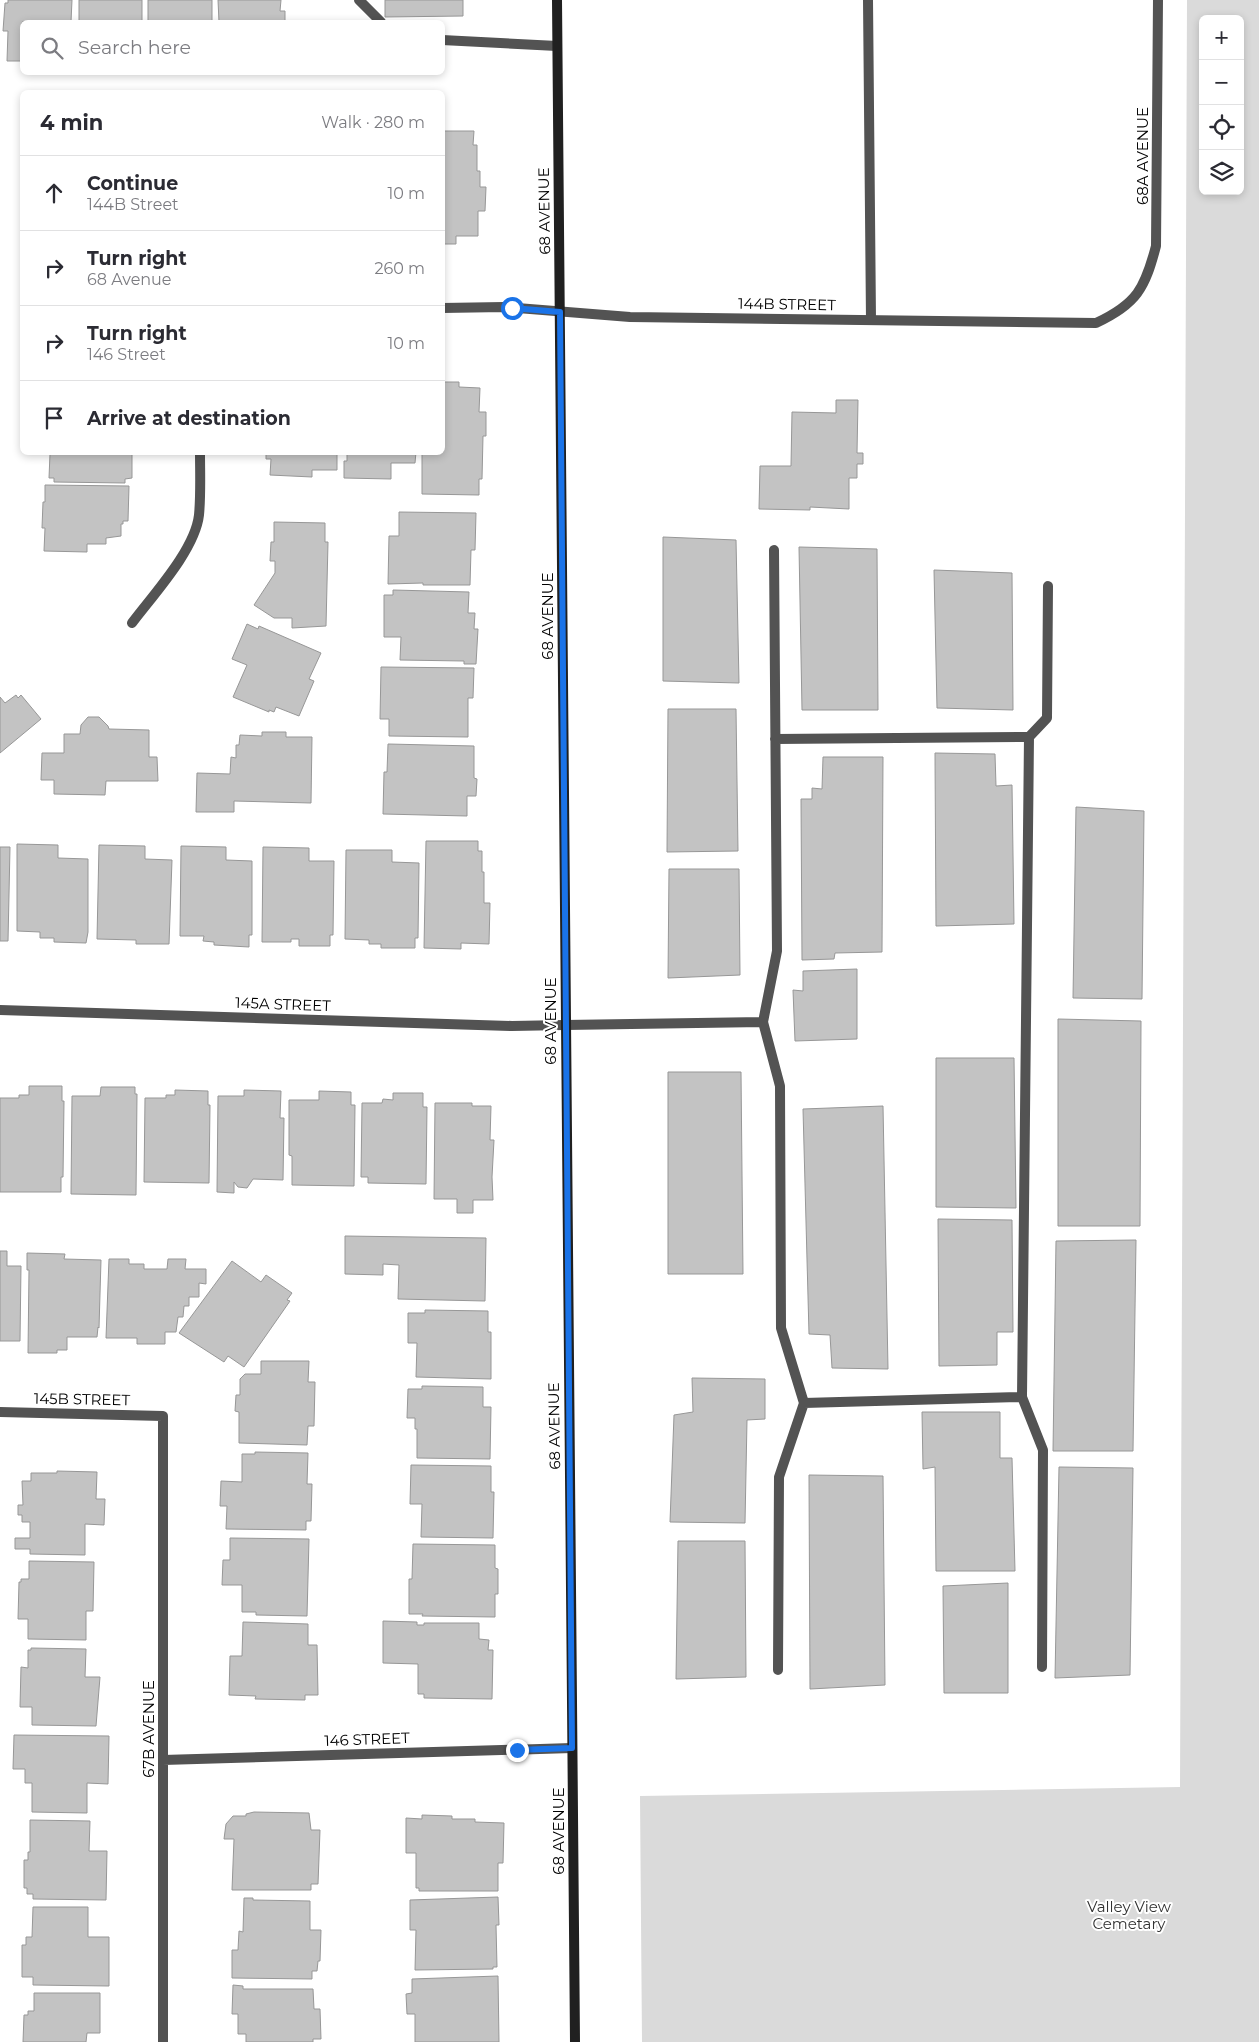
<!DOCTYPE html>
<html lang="en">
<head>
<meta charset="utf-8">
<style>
	:root { --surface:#fff; --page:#f7f7f7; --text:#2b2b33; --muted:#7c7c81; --line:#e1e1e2 }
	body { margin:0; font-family:Montserrat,sans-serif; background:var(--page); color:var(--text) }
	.controls { position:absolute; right:15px; top:15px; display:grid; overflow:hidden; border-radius:8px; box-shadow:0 2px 8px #0003 }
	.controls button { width:45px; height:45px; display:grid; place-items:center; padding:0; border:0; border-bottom:1px solid var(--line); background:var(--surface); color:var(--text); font:25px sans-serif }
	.stop { position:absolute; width:15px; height:15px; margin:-11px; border:4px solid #1a73e8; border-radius:50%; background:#fff }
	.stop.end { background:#1a73e8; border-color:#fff; box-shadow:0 1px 5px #0008 }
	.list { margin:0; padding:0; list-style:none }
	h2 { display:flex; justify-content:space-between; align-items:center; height:65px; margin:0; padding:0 20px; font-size:21px }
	h2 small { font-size:16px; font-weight:400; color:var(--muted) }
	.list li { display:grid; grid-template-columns:32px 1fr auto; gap:15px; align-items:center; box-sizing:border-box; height:75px; padding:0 20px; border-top:1px solid var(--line) }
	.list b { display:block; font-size:19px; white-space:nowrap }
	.list p { margin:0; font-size:16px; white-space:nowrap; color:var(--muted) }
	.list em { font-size:16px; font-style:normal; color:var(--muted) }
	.icon { flex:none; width:28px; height:28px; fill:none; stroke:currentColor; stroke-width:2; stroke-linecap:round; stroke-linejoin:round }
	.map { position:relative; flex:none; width:1259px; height:2042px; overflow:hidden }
	.search { position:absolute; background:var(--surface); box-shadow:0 2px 8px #0003; left:20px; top:20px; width:425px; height:55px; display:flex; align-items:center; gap:12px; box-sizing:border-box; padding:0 18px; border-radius:8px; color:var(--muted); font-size:19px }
	.panel { position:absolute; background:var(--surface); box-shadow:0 2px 8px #0003; left:20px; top:90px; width:425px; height:365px; border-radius:8px }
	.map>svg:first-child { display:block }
</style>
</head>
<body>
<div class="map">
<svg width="1259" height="2042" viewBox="0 0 1259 2042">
	<rect width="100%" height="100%" fill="#fff"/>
	<path fill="#dadada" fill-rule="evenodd" d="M1187,0H1259V2042H642L640,1796L1180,1787ZM1203,19H1240V191H1203Z"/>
	<path fill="#c3c3c3" stroke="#979797" d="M8,0H72L71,22H22V61H7L8,31H3L5,3H8Z
		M79,0H142V22H79Z
		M148,0H212V22H148Z
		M218,0H281L280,11H285V22H219Z
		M385,0H463V16L385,17Z
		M442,131H474L473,145H477V171H480V187H486L485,211H478V236H456V244H442Z
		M442,382H459V387L480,388L479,412H486V436H483L482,479H479V495L422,494V452H442Z
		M836,400H858L857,453H863V464H857V478H849V509L810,507V510L759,509L760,466H791L792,412L836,413Z
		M132,452V478L125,479V483L54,482V478H49L50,454L39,453Z
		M266,452H337V470H312V477L270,475L271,459H266Z
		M347,452H416L415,463H391V479L344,478V461H347Z
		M45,485L129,486L128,521H123V524H121V536L106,538V544H87V552L44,551L45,528H42L43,502H45Z
		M399,512L476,513L475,550H471L470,585H423V583L388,584L389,536H399Z
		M274,522L325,523V542H328L326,626L292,628V618H274L254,605L275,573V561H270L271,542H274Z
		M663,537L736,540L739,683L663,681Z
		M799,547L877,549L878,710H802Z
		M934,570L1012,573L1013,710L937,708Z
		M393,590L469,592L468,613H475L474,629H478L476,664H464V661L400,660L401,637H384V595H393Z
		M247,624L258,629L259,626L321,653L309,679L314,681L299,716L276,707L274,712L269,710V712L233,697L247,665L232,659Z
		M381,667L474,668L473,698H468V737L389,736V719H380Z
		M16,695L18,698L21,695L41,719L0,753V697L5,703Z
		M668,709H736L738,851L667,852Z
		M88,717H99L108,726L109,729L149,730V757H157L158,781H106L105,795L54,794V780H41L42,753H64V734H80L81,725Z
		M262,732H286V737H312L311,803L234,801V812H196L197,773L230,774L231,757L236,758V745H239L240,735L262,736Z
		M388,744L474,746V778L477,779L476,796H467V816L383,814L384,772H387Z
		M935,753L995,754L996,786L1012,785L1014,924L936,926Z
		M823,757H883L882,952L835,953L834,959L802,960L801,799H812V788L822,789Z
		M1076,807L1144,811L1142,999L1073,998Z
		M426,841H478V851H482V872H484V903H490L489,944L461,943V949L424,948Z
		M17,844L58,845V858L88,859V932L86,943L54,942V938H40V932L17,931Z
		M99,845L145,846V859L172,860L169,944H136V940L97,939Z
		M181,846L226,847V860L252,861V935H249V947L214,945V942L203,941L204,936H180Z
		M0,847H10L8,941H0Z
		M263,847L309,848V861H334L333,935H330V946H299V939H291V942H262Z
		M346,850H392V862L419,863L418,938H415V948H381V944H369V940L345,939Z
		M669,869H739L740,975L668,978Z
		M857,969V1039L795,1041L793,990L803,991V971Z
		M1058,1019L1141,1021L1140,1226H1058Z
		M936,1058H1014L1016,1208L936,1207Z
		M668,1072H741L743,1274H668Z
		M29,1086H62V1101H64L63,1177H61V1192H0V1098H19V1095H29Z
		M101,1087H135V1094H137L136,1195L71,1194L72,1096H100Z
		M175,1090L208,1091V1105H210L209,1183L144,1182L145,1098H166V1095H175Z
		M244,1090L281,1091L280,1118H284L283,1180L253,1179L247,1188L238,1187L234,1182V1193L217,1192L218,1096H244Z
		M319,1091L351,1092V1105H355L354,1186L292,1185V1156L289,1155V1100H319Z
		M393,1093H423V1107H427L426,1184L368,1183V1177H361L362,1103H382L383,1099L393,1100Z
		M435,1103H472V1106H491L490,1140H494L492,1177L493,1200H473V1213H457V1199H434Z
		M883,1106L888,1369L832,1368L830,1335L809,1334L803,1109Z
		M938,1219L1012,1220L1013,1332H997V1365L939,1366Z
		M345,1236L486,1238L485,1301L398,1299L399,1265L383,1264V1275L345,1274Z
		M1136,1240L1133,1451H1053L1056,1241Z
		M0,1251H7V1266H21L20,1341H0Z
		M27,1253L65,1254L64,1259L101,1260L99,1328L98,1327L97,1337H67V1350H57V1353H28L29,1270H27Z
		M109,1259H129V1264H144V1269H167L168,1259H186L185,1269H206V1284L199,1283V1297H189V1306H184L183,1317H178L176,1332H165V1344H137V1338H106Z
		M232,1261L261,1282L266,1275L292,1293L287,1300L290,1301L244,1367L228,1356L224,1362L179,1333Z
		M425,1310L488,1311V1332H491V1379L416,1377L417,1343H408V1313H425Z
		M261,1361H309L308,1382H315L314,1426H308L307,1445L239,1443V1412L235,1411L236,1395H240V1379L245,1374H261Z
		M692,1378L765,1379V1419L747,1420L745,1523L670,1522L674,1415L693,1412Z
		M422,1386L483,1387V1407H491L490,1459L417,1458V1429H415V1418H407L408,1389H422Z
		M922,1412H1000V1458H1012L1015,1571H936L935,1467L923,1469Z
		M255,1452L308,1453L307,1484H312L311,1521H306V1530L226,1529L227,1506H220L221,1481L242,1482V1454H255Z
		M411,1465L491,1466V1492H494L493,1538L421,1537L422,1504H410Z
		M1059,1467L1133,1468L1130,1675L1055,1678Z
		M57,1471L97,1472L96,1499H105L104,1525L85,1524V1555L30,1554V1549H15V1538H30V1522H22V1515H18V1505H23L22,1481H31V1473H57Z
		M809,1475L883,1476L885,1685L810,1689Z
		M230,1538L309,1539L307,1616L256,1615V1612H242V1585H222L223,1560H230Z
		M678,1541H745L746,1677L676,1679Z
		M413,1544L495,1545V1568L498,1569V1594H495V1617L422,1616L423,1614H409V1579H412Z
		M29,1561L94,1562L93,1611H86V1640L28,1639V1619H18L19,1582H21V1579H29Z
		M1008,1583V1693H944L943,1586Z
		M383,1621L417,1622V1625H424V1623H479V1639L489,1640L488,1650H493L492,1699L424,1698V1694H418V1664L383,1663Z
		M243,1622L308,1624V1645H317L318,1695H305V1700L255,1699L256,1696L229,1695L230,1656H242Z
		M31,1648L86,1649L85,1677H100L96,1726L32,1725V1707H20L21,1667L28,1668V1650H31Z
		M14,1735L109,1736L108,1784L87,1783V1813L32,1812V1783H25V1769H13Z
		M254,1812L309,1813L311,1830H320L318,1884H311V1890H232L234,1839H224L226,1824L233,1816H246V1814Z
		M422,1815L452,1816V1819H475V1822L504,1823L503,1863H498V1891H419V1888H416V1853H406V1818L422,1819Z
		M30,1820L90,1821L89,1851H107L106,1900L33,1899V1894H27V1888H24V1860H28V1852H30Z
		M498,1897L499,1925H496L497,1967H493V1969L415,1970L416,1930H410V1900Z
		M244,1898H253V1900L310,1901V1930H321L320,1961H318L317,1971H312V1979L232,1978V1950H238L239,1931L243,1932Z
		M33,1907H88V1937H109V1986L33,1985V1977H22V1945H26V1937H32Z
		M498,1976L499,2042H415V2014H407L406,1994L412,1993V1979Z
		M233,1985L243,1986V1989H313L314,2009H320L321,2039H313V2042H246V2034H238V2014H232Z
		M34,1993H100V2033H87L86,2042H23L24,2015H28V2011H34Z"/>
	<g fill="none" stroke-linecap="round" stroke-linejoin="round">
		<path stroke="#535353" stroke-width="10" d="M359,0L381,22
			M868,0L871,320
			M442,40L557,46
			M1029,737L1047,718L1048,586
			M775,739L1029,737L1022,1397L804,1403
			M763,1022L780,1086L781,1328L804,1403L779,1477L778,1670
			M565,1025L763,1022L777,951L774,550
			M1022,1397L1043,1450L1042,1667"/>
		<path stroke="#535353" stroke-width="10" d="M442,308L504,307L630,317L1096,323C1137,304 1145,288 1156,246L1158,0
			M132,623C153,595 195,550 199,515C201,494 200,473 200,452
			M0,1010L512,1026L565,1025
			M0,1412L163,1416V2042
			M163,1760L572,1748"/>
		<path stroke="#202020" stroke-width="10" d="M557,0L575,2042"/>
	</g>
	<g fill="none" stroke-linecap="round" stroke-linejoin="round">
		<path stroke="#1a73e8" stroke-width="6" d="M512,308L560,312L572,1748L517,1750"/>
	</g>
	<g text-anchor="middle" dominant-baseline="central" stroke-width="4" stroke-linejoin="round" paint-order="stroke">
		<g font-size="15" fill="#000" stroke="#fff">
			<text transform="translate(1142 156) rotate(-90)">68A AVENUE</text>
			<text transform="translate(544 211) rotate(-91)">68 AVENUE</text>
			<text transform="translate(787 304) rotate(1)">144B STREET</text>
			<text transform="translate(547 616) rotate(-90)">68 AVENUE</text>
			<text transform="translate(283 1004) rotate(2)">145A STREET</text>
			<text transform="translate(550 1021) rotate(-90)">68 AVENUE</text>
			<text transform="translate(82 1399) rotate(1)">145B STREET</text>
			<text transform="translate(554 1426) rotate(-91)">68 AVENUE</text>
			<text transform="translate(148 1729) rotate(-90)">67B AVENUE</text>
			<text transform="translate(367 1739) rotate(-2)">146 STREET</text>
			<text transform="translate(558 1831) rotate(-90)">68 AVENUE</text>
		</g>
		<g font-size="15" fill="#313131" stroke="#fff">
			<text x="1129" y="1906">Valley View<tspan x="1129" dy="17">Cemetary</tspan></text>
		</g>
	</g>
</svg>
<div class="controls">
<button>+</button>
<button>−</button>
<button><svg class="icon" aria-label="locate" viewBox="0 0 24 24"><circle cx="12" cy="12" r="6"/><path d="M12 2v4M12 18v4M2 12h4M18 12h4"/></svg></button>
<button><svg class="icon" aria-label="layers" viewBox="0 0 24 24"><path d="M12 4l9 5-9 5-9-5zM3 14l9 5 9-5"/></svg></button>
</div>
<div class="stop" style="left:512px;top:308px"></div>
<div class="stop end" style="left:517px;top:1750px"></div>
<div class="search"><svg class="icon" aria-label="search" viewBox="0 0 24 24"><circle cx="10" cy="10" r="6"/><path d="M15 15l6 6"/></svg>Search here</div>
<section class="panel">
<h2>4 min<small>Walk · 280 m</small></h2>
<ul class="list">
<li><svg class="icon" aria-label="ahead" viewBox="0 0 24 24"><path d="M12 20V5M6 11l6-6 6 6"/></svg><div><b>Continue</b><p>144B Street</p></div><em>10 m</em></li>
<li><svg class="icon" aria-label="right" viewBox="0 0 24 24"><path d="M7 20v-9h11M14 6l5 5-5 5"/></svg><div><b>Turn right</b><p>68 Avenue</p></div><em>260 m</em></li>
<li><svg class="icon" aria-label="right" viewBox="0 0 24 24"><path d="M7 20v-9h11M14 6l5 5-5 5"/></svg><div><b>Turn right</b><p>146 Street</p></div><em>10 m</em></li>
<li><svg class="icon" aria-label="arrive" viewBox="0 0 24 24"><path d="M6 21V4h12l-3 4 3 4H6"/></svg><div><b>Arrive at destination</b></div></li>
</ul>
</section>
</div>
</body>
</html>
